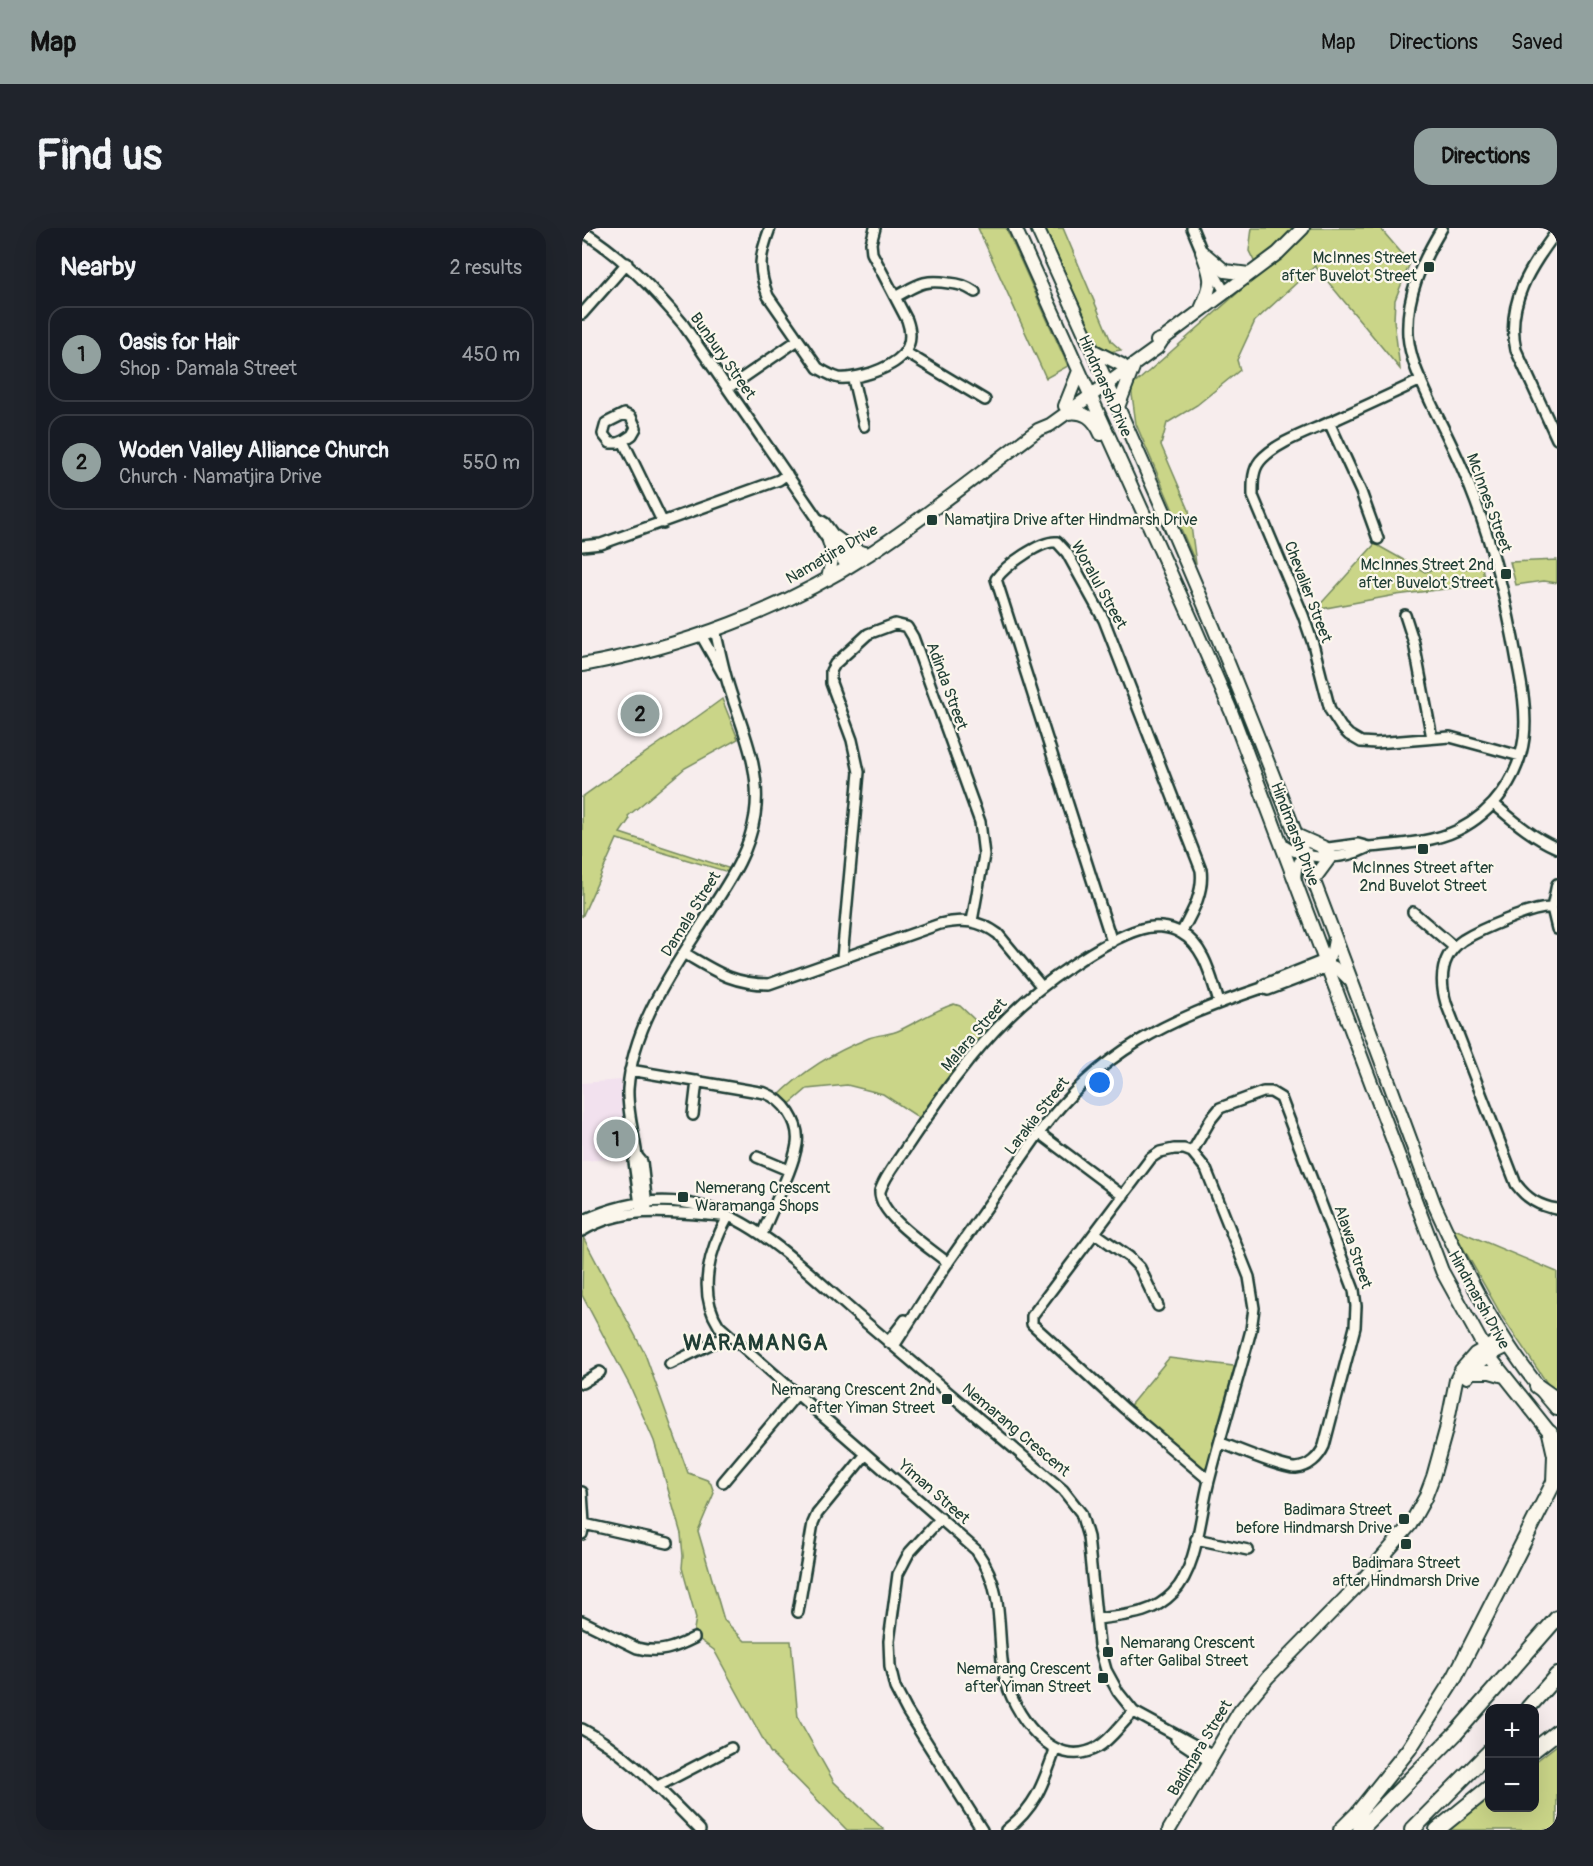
<!DOCTYPE html>
<html lang="en">
<head>
<meta charset="utf-8">
<style>
	:root { --surface:#171b24; --page:#20242c; --text:#f1f3f6; --muted:#9ea1a6; --line:#363941; --accent:#92a19f }
	body { margin:0; font-family:Pangolin,sans-serif; background:var(--page); color:var(--text) }
	.controls { position:absolute; right:18px; bottom:18px; display:grid; overflow:hidden; border-radius:12px; box-shadow:0 6px 24px #0002 }
	.controls button { width:54px; height:54px; display:grid; place-items:center; padding:0; border:0; border-bottom:2px solid var(--line); background:var(--surface); color:var(--text); font:30px sans-serif }
	.you { position:absolute; left:518px; top:855px; width:21px; height:21px; margin:-15px; border:4px solid #fff; border-radius:50%; background:#1a73e8; box-shadow:0 0 0 9px #1a73e833 }
	.badge { display:grid; place-items:center; width:39px; height:39px; border-radius:50%; background:var(--accent); color:#111; font-size:20px; font-weight:700 }
	.pin { position:absolute; translate:-50% -50%; border:3px solid #fff; box-shadow:0 2px 6px #0006 }
	.list { margin:0; padding:0; list-style:none }
	h2 { display:flex; justify-content:space-between; align-items:center; height:78px; margin:0; padding:0 24px; font-size:26px }
	h2 small { font-size:20px; font-weight:400; color:var(--muted) }
	.list li { display:grid; grid-template-columns:39px 1fr auto; gap:18px; align-items:center; box-sizing:border-box; height:96px; margin:0 12px 12px; padding:0 12px; border:2px solid var(--line); border-radius:18px }
	.list b { display:block; font-size:22px; white-space:nowrap }
	.list p { margin:0; font-size:20px; white-space:nowrap; color:var(--muted) }
	.list em { font-size:20px; font-style:normal; color:var(--muted) }
	.map { position:relative; flex:none; width:975px; height:1602px; overflow:hidden; border-radius:18px }
	header { display:flex; align-items:center; gap:36px; box-sizing:border-box; height:84px; padding:0 30px; background:var(--accent); color:#111 }
	header strong { font-size:28px }
	nav { display:flex; gap:33px; margin-inline-start:auto; font-size:21px }
	.intro { display:flex; align-items:center; justify-content:space-between; box-sizing:border-box; height:144px; padding:0 36px }
	h1 { margin:0; font-size:42px }
	.button { padding:15px 27px; border-radius:18px; background:var(--accent); color:#111; font-size:21px; font-weight:700 }
	main { display:flex; gap:36px; padding:0 36px }
	aside { flex:1; background:var(--surface); border-radius:18px; box-shadow:0 6px 24px #0002 }
	.map>svg:first-child { display:block }
</style>
</head>
<body>
<header>
<strong>Map</strong>
<nav><a>Map</a><a>Directions</a><a>Saved</a></nav>
</header>
<div class="intro"><h1>Find us</h1><a class="button">Directions</a></div>
<main>
<aside>
<h2>Nearby<small>2 results</small></h2>
<ul class="list">
<li><span class="badge">1</span><div><b>Oasis for Hair</b><p>Shop · Damala Street</p></div><em>450 m</em></li>
<li><span class="badge">2</span><div><b>Woden Valley Alliance Church</b><p>Church · Namatjira Drive</p></div><em>550 m</em></li>
</ul>
</aside>
<div class="map">
<svg width="975" height="1602" viewBox="0 0 975 1602">
	<rect width="100%" height="100%" fill="#f7eded"/>
	<filter id="ink" filterUnits="userSpaceOnUse"><feTurbulence type="fractalNoise" baseFrequency=".0167" numOctaves="2"/><feDisplacementMap in="SourceGraphic" scale="12" xChannelSelector="R" yChannelSelector="G"/><feConvolveMatrix kernelMatrix="1 2 1 2 8 2 1 2 1" color-interpolation-filters="sRGB"/></filter>
	<g filter="url(#ink)">
		<path fill="#f2e1ee" d="M39,852L45,930L0,933V855Z"/>
		<path fill="#cad588" stroke="#74895e" stroke-width="1.5" d="M396,0H424L486,138L464,150Z
			M463,0H481L529,113L539,122L527,124L515,116Z
			M670,0H798L828,35L813,72L812,92L818,141L733,38L673,93L655,132L658,142L615,177L585,195L579,217L607,282L614,336L554,196L549,159L678,45L667,23Z
			M793,316L843,344L871,335L881,341L900,338L903,356L814,367L733,382Z
			M975,332V355L962,353L934,357L928,334Z
			M140,471L156,511L103,540L46,588L47,592L38,605L149,641L146,644L35,611L0,689V569C46,536 94,505 140,471Z
			M372,776L378,778L409,807L342,893L301,866L265,857L225,861L203,880L194,870C222,842 250,825 287,810C297,806 309,807 318,802C337,793 353,782 372,776Z
			M870,1000L975,1044V1170L921,1090Z
			M1,1009L63,1126L106,1245L125,1252L129,1256L132,1265L116,1303L142,1392L163,1413H209L216,1490L252,1554L302,1602H265L188,1524L132,1422L111,1407L114,1390L100,1340L101,1328L99,1306L72,1213L48,1158L0,1067Z
			M587,1130L659,1139L628,1234L622,1241L615,1240L545,1181Z
			M975,1517V1602H862L907,1568L908,1580H952L953,1534Z"/>
		<g fill="none" stroke-linecap="round" stroke-linejoin="round">
			<g stroke="#1f3d34" stroke-width="14">
				<path id="minor" d="M188,0C178,27 175,40 186,68L236,140C243,144 249,148 257,150C269,151 277,148 289,145C315,136 336,123 325,92L290,25L289,15L293,0
					M610,0L620,24L643,64
					M0,3C40,28 71,60 101,96L235,290L243,295L272,335
					M975,3C949,39 923,75 934,122L975,211
					M313,69C336,57 340,51 367,55C378,56 384,58 393,64
					M0,86L45,35
					M323,124L403,172
					M271,151L282,198
					M839,152C808,167 777,181 746,195C726,204 693,215 678,233C670,243 671,256 671,268L721,387L731,416L748,482L759,499L767,507L779,514L794,515L868,509L938,528
					M146,160L216,112
					M747,194L779,264L796,311
					M41,213L50,207L54,200L49,189L42,186L24,195L21,206L28,215H36L41,213L81,295
					M235,290L237,299L265,340
					M0,318L19,316L197,252L205,246
					M823,387L832,415L850,510
					M119,407L141,446
					M912,576C932,593 950,609 975,620
					M700,616C723,634 762,632 787,619C816,616 849,615 876,602C912,584 937,549 942,510C945,484 940,458 935,433C925,375 911,317 889,262C878,232 863,204 849,175C839,153 828,132 826,107C824,67 840,33 860,0
					M739,621L776,616L787,619
					M714,651C713,640 716,631 726,625
					M975,656L970,680L975,701
					M970,680C952,678 897,702 881,712C859,727 857,751 864,775L934,956C945,971 957,978 975,981
					M831,684L872,719
					M530,714L414,351C423,338 459,312 475,314L485,325L522,392L619,642C622,665 610,685 599,705
					M102,725C133,743 150,756 187,756L358,696C381,691 397,692 416,706L460,759
					M260,730L277,544L270,512L249,455V443L253,436L286,406L313,396L325,399L331,409L398,594L402,627L390,693
					M680,760L686,762L741,741L748,730L752,709
					M48,842L183,865C202,872 218,894 215,916C211,942 190,980 180,1007
					M111,887L115,853
					M457,905L541,968
					M610,924L629,891L638,880L681,864H689L699,870L772,1062L774,1078L773,1099L742,1218C737,1229 727,1239 714,1240C702,1241 653,1220 639,1215
					M55,928L60,934L65,978
					M175,929L206,942
					M59,984L52,934L55,928C52,907 45,882 46,861C51,792 97,734 132,677C150,649 168,621 173,587C180,542 160,501 147,459C141,440 137,420 133,401
					M146,989C127,1022 115,1064 137,1098L394,1322C404,1336 411,1351 414,1368C419,1393 417,1420 422,1446C430,1484 470,1545 516,1519C530,1511 540,1494 552,1484
					M0,993C40,974 80,967 123,979C178,994 231,1049 274,1086C343,1144 412,1203 481,1262L499,1285L506,1309L517,1417L524,1442L536,1464L552,1484L631,1527
					M0,1003C43,977 91,984 138,988
					M513,1005L547,1029L558,1040L576,1078
					M366,1035C348,1020 296,987 298,963C303,948 315,934 324,920C355,874 387,827 427,788C457,758 519,713 559,701C571,697 587,698 599,705C623,718 629,750 637,774
					M306,1114L323,1092
					M312,1118L363,1039L457,905C518,823 585,792 680,760L683,756L738,734L752,738L767,753
					M88,1136L147,1107
					M0,1155L18,1144
					M141,1254L215,1166
					M0,1264L2,1296L0,1306
					M359,1290L327,1325L316,1346L307,1413L308,1439L313,1460L325,1483L400,1602
					M2,1296L86,1315
					M614,1311L666,1322
					M216,1384L231,1295L235,1286L284,1226
					M515,1391C543,1387 570,1387 591,1365C616,1340 618,1286 627,1253C640,1202 656,1152 669,1102L672,1080L667,1049L624,941L610,924L602,921H592L578,924L569,930L450,1088V1096L543,1181L627,1252
					M0,1393L55,1420C77,1426 92,1420 112,1410
					M0,1501C46,1525 82,1566 118,1602
					M594,1511L627,1533
					M74,1559L149,1520
					M424,1602C454,1579 461,1556 473,1522"/>
			</g>
			<g stroke="#1f3d34" stroke-width="16">
				<path id="major" d="M433,0L611,395L649,483L860,1043L907,1128L973,1211
					M455,0C515,132 575,264 631,398C710,589 781,784 853,978C886,1051 921,1120 975,1181
					M624,27L643,43L667,46
					M619,81C631,54 631,52 620,24
					M575,113L581,111L696,25L721,0
					M510,122L540,137
					M483,178L497,143
					M536,179L552,137
					M485,185C502,182 512,190 519,206
					M253,309L271,322L287,326
					M246,351L251,326L247,313
					M0,437C101,419 201,382 287,326C346,288 400,243 456,202L468,197L575,120L581,111
					M716,608L743,620
					M732,651L749,628
					M888,1144H908L922,1148
					M885,1149C895,1133 909,1126 926,1118
					M587,1602L657,1484L686,1449L778,1355L828,1297L843,1270L851,1249L864,1202L874,1152L879,1142L893,1126L921,1110"/>
			</g>
			<g stroke="#1f3d34" stroke-width="18">
				<path id="highway" d="M955,1158L975,1172
					M946,1480L975,1447
					M952,1522L975,1504
					M759,1602L775,1586L827,1521L873,1449L972,1254L973,1227L968,1205
					M778,1602L874,1505L975,1390
					M830,1602L908,1523
					M855,1602L908,1559"/>
			</g>
			<use href="#minor" stroke="#fbf7ec" stroke-width="9"/>
			<use href="#major" stroke="#fbf7ec" stroke-width="12"/>
			<use href="#highway" stroke="#fbf7ec" stroke-width="14"/>
		</g>
	</g>
	<g fill="#1f3d34" stroke="#fbf7ec" stroke-width="2">
		<rect x="841" y="33" width="12" height="12" rx="3"/>
		<rect x="344" y="286" width="12" height="12" rx="3"/>
		<rect x="918" y="340" width="12" height="12" rx="3"/>
		<rect x="835" y="615" width="12" height="12" rx="3"/>
		<rect x="95" y="963" width="12" height="12" rx="3"/>
		<rect x="359" y="1165" width="12" height="12" rx="3"/>
		<rect x="816" y="1285" width="12" height="12" rx="3"/>
		<rect x="818" y="1310" width="12" height="12" rx="3"/>
		<rect x="520" y="1418" width="12" height="12" rx="3"/>
		<rect x="515" y="1444" width="12" height="12" rx="3"/>
	</g>
	<g text-anchor="middle" dominant-baseline="central" stroke-width="4.5" stroke-linejoin="round" paint-order="stroke">
		<g font-size="16" fill="#1f3d34" stroke="#fbf7ec" text-anchor="end">
			<text x="835" y="30">McInnes Street<tspan x="835" dy="18">after Buvelot Street</tspan></text>
			<text x="362" y="292" text-anchor="start">Namatjira Drive after Hindmarsh Drive</text>
			<text x="912" y="337">McInnes Street 2nd<tspan x="912" dy="18">after Buvelot Street</tspan></text>
			<text x="841" y="640" text-anchor="middle">McInnes Street after<tspan x="841" dy="18">2nd Buvelot Street</tspan></text>
			<text x="113" y="960" text-anchor="start">Nemerang Crescent<tspan x="113" dy="18">Waramanga Shops</tspan></text>
			<text x="353" y="1162">Nemarang Crescent 2nd<tspan x="353" dy="18">after Yiman Street</tspan></text>
			<text x="810" y="1282">Badimara Street<tspan x="810" dy="18">before Hindmarsh Drive</tspan></text>
			<text x="824" y="1335" text-anchor="middle">Badimara Street<tspan x="824" dy="18">after Hindmarsh Drive</tspan></text>
			<text x="538" y="1415" text-anchor="start">Nemarang Crescent<tspan x="538" dy="18">after Galibal Street</tspan></text>
			<text x="509" y="1441">Nemarang Crescent<tspan x="509" dy="18">after Yiman Street</tspan></text>
		</g>
		<g font-size="16" fill="#1f3d34" stroke="#fbf7ec">
			<text transform="translate(141 128) rotate(55)">Bunbury Street</text>
			<text transform="translate(523 158) rotate(66)">Hindmarsh Drive</text>
			<text transform="translate(907 275) rotate(70)">McInnes Street</text>
			<text transform="translate(250 326) rotate(-30)">Namatjira Drive</text>
			<text transform="translate(517 357) rotate(61)">Woralul Street</text>
			<text transform="translate(726 364) rotate(69)">Chevalier Street</text>
			<text transform="translate(365 458) rotate(70)">Adinda Street</text>
			<text transform="translate(713 606) rotate(69)">Hindmarsh Drive</text>
			<text transform="translate(109 686) rotate(-58)">Damala Street</text>
			<text transform="translate(392 807) rotate(-49)">Malara Street</text>
			<text transform="translate(455 888) rotate(-52)">Larakia Street</text>
			<text transform="translate(771 1019) rotate(71)">Alawa Street</text>
			<text transform="translate(897 1072) rotate(61)">Hindmarsh Drive</text>
			<text transform="translate(434 1202) rotate(40)">Nemarang Crescent</text>
			<text transform="translate(352 1264) rotate(41)">Yiman Street</text>
			<text transform="translate(618 1520) rotate(-59)">Badimara Street</text>
		</g>
		<g font-size="22" font-weight="bold" letter-spacing="1.5" fill="#1f3d34" stroke="#fbf7ec">
			<text x="174" y="1115">WARAMANGA</text>
		</g>
	</g>
</svg>
<div class="controls">
<button>+</button>
<button>−</button>
</div>
<div class="you"></div>
<div class="pin badge" style="left:34px;top:911px">1</div>
<div class="pin badge" style="left:58px;top:486px">2</div>
</div>
</main>
</body>
</html>
